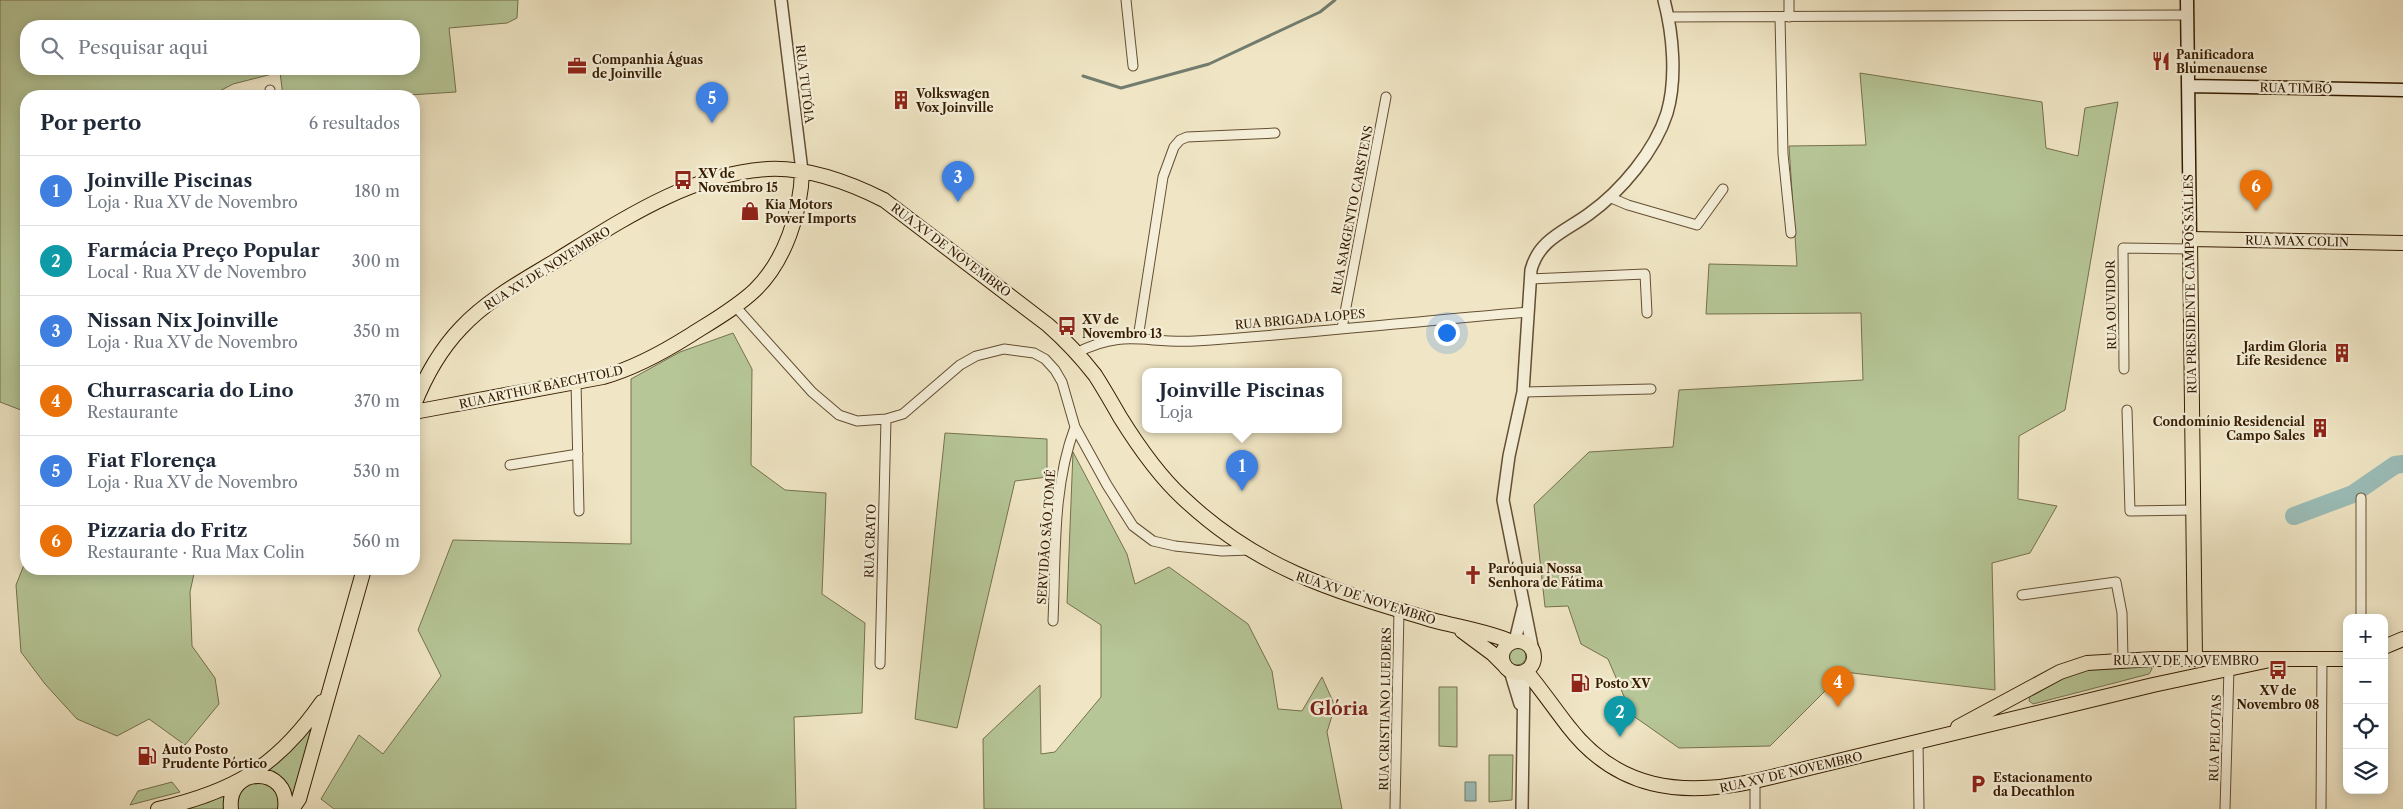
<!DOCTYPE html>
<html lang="pt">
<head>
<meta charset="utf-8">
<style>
	:root { --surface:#fff; --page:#f2f2f3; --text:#1f2937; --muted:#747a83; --line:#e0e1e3; --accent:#0b8043 }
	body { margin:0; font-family:"Libre Caslon Text",serif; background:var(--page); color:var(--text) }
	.controls { position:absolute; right:15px; bottom:15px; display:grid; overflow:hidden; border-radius:10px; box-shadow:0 2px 12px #0003 }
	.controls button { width:45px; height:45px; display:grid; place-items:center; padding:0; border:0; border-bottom:1px solid var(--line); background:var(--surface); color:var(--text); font:25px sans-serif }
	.you { position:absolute; left:1446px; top:332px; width:18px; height:18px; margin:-12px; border:4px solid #fff; border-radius:50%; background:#1a73e8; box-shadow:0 0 0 8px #1a73e833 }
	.badge { display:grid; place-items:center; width:32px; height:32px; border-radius:50%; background:var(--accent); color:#fff; font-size:16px; font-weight:700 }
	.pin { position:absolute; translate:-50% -41px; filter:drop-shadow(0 1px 2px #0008) }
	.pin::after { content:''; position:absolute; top:26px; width:18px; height:15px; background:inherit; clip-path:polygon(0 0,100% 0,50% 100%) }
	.popup { position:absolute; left:1142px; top:368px; width:200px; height:65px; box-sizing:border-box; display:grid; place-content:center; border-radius:10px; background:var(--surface); filter:drop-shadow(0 1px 4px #0005); font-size:16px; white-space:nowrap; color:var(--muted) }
	.popup b { font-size:19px; color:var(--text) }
	.popup::after { content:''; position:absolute; left:50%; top:100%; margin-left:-10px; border:10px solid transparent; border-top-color:var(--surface) }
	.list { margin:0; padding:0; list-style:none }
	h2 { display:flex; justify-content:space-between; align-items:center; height:65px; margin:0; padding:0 20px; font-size:21px }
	h2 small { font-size:16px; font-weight:400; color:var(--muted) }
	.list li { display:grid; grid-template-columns:32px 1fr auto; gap:15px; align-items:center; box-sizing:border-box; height:70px; padding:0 20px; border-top:1px solid var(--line) }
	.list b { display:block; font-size:19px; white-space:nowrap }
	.list p { margin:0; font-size:16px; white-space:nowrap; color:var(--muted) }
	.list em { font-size:16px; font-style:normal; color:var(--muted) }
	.icon { flex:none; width:28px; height:28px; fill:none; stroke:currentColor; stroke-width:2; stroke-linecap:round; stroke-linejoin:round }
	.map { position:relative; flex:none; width:2403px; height:809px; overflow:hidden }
	.search { position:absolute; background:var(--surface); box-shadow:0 2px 12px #0003; left:20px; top:20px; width:400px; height:55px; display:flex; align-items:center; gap:12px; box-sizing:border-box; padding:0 18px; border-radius:20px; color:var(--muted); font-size:19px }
	.panel { position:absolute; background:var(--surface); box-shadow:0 2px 12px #0003; left:20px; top:90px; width:400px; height:485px; border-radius:20px }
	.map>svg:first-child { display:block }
</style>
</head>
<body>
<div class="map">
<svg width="2403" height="809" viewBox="0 0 2403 809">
	<rect width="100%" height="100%" fill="#f0e6c5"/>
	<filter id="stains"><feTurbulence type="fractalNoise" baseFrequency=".004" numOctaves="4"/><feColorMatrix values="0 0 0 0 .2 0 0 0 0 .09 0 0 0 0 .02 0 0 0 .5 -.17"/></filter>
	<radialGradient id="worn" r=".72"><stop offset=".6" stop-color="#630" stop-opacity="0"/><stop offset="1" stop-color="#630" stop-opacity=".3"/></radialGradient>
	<path fill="#b6c697" stroke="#76714c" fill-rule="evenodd" d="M0,0H518L517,18L507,23L449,28L456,92L394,96H283L280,72L233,84L210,96H26V412L0,402ZM26,26H414V69H26Z
		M1860,73L2042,102L2046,148L2078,156L2085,108L2118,102L2065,410L2019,436L2018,499L2057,506L2030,553L1992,563L1995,690L1844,672L1770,746L1679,748L1632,715L1608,659L1581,644L1568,606L1545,607L1534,505L1589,452L1673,447L1679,390L1863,380L1861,313L1706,314L1709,264L1797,266L1789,146L1866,145Z
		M733,333L752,369L751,465L785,490L826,493L822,594L865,623L862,713L794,717L796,809H334L321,799L359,735L383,754L441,676L418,630L453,540L631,544V379L680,352Z
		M945,433L1047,439V477L1015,481L957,728L915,719Z
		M1073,452L1127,554L1135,584L1169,567L1248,624L1272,671L1278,709L1302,711L1322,677L1335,706L1327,732L1342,809H984L983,739L1040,685L1041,754L1055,752L1101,697V625L1067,603Z
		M26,560V569H195L190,592L192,646L215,678L219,704L185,745L149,719L117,736L77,719L45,684L21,652L16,585Z
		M1508 656a9 9 0 1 1 18 0a9 9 0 1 1-18 0Z
		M2151,666L2152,669L2149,674L2033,704L2029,701L2030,696L2057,679L2081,668Z
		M1439,687H1457V747L1439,746Z
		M316,721L296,789L291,798L265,771L293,748Z
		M1513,755L1512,800L1489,802V755Z
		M172,782L180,792L130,805L138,791Z
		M253,782L267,783L278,793L279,809H237C237,794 240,790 253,782Z
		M226,795V809H188Z"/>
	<path fill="#9bbeb9" stroke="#727d6f" d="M1465,782H1476V801H1465Z"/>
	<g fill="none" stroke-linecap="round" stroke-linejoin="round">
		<path stroke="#727d6f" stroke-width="3" d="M1083,76L1121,88L1209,64L1320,12L1335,0"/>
		<path stroke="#9bbeb9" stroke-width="18" d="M2294,516L2353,494L2395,465L2403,464"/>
		<g stroke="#644e32" stroke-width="11">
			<path id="minor" d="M1126,0L1133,66
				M1789,0V17
				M1668,17L2187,15
				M1780,17L1783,154L1791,233
				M270,90V96
				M1609,197L1628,205L1697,225L1723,189
				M1530,279L1645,274L1647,313
				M735,306L812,392L839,415L857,421L886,419L903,414L960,365L976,356L1004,349L1034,353L1045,359L1055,370L1062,382L1075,427L1107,485L1133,526L1153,541L1175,546L1222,551L1250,550
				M1342,328L1386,97
				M1138,338L1163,177L1174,147L1180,140L1187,137L1275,133
				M1076,353C1125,328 1145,344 1195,341C1306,334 1417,321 1528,312
				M2124,369L2123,248L2190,249
				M576,382L579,511
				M1523,392L1651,389
				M2127,410L2130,511L2193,510
				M510,465L578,454
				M2361,498V618
				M2022,595L2116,582L2122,613L2123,660
				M1053,621C1056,556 1052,488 1075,427
				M880,664L886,419
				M1918,742L1919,809
				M1395,809L1399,610
				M1755,809V781
				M2225,809L2229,668
				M2321,809L2322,660"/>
		</g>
		<g stroke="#644e32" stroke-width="14">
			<path id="tertiary" d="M781,0L802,171
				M1515,641L1523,608
				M1533,651L1503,500L1509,456L1523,392L1531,270C1539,239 1566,231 1589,214C1621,191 1655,151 1667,113C1677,79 1673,34 1664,0
				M1510,671L1520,704
				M1522,809L1524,672"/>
		</g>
		<g stroke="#351c01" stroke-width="15">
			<path id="secondary" d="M2187,0L2190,239
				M2188,86L2403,90"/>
		</g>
		<g stroke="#351c01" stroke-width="16">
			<path id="primary" d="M414,405C425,377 440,350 461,328C488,299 524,280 557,260C622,220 689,174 768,169C808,167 848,182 884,200L1048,325C1065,340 1081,357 1095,375C1104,389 1112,403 1120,417C1138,446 1158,475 1183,498C1259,570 1335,591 1432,620C1458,627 1487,631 1512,642
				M414,412L603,377C635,368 662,353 689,336C711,322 736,308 755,290C785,261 801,212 802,171
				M1462,631L1493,654L1505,666
				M1502 657a16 16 0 1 1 32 0a16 16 0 1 1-32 0Z
				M2384,647L2403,639
				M2195,659L2190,239L2403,243
				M1526,671C1541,689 1554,708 1568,726C1617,790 1682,797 1755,781L2153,685L2270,660
				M1958,727L2060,672L2087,663L2154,659H2347
				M158,809C233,792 277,767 322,702
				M231,809C226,765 291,765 285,809
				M292,809L299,799L364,569"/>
		</g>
		<use href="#minor" stroke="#f5efd9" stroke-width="9"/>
		<use href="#tertiary" stroke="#f5efd9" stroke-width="11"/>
		<use href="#secondary" stroke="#f5efd9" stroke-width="12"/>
		<use href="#primary" stroke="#f0e6c5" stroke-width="14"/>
	</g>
	<defs>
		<g id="restaurant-bare" transform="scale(1.5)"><path d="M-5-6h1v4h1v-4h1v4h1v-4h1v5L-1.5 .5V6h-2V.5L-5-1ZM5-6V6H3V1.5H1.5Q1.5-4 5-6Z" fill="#8f2418" stroke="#f5efd9" stroke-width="2.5" paint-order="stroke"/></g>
		<g id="office-bare" transform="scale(1.5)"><path d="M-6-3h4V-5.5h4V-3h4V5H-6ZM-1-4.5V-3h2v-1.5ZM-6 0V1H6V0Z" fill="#8f2418" stroke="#f5efd9" stroke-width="2.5" paint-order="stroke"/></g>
		<g id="building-bare" transform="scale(1.5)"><path d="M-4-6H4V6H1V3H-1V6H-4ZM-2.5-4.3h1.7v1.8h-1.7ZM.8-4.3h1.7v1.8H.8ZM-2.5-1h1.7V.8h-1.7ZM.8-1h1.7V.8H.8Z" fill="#8f2418" stroke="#f5efd9" stroke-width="2.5" paint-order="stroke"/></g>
		<g id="bus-bare" transform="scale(1.5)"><path d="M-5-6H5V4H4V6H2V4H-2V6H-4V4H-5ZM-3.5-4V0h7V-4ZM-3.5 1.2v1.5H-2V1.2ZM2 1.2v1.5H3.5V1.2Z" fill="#8f2418" stroke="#f5efd9" stroke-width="2.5" paint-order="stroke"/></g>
		<g id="shop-bare" transform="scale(1.5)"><path d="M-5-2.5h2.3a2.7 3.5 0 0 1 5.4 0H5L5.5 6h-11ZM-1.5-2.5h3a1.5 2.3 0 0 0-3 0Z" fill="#8f2418" stroke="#f5efd9" stroke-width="2.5" paint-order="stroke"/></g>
		<g id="church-bare" transform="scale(1.5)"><path d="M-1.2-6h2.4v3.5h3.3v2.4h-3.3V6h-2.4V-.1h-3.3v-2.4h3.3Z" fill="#8f2418" stroke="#f5efd9" stroke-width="2.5" paint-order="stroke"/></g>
		<g id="fuel-bare" transform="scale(1.5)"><path d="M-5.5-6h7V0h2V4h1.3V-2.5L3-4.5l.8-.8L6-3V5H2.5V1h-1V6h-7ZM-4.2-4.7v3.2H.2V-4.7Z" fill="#8f2418" stroke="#f5efd9" stroke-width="2.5" paint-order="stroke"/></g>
		<g id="parking-bare" transform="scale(1.5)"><path d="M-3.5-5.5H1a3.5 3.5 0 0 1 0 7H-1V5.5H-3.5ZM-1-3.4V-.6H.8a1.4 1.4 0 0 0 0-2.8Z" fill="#8f2418" stroke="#f5efd9" stroke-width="2.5" paint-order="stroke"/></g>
	</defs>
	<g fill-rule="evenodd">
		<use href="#restaurant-bare" x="2161" y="61"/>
		<use href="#office-bare" x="577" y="66"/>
		<use href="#building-bare" x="901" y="100"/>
		<use href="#bus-bare" x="683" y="180"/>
		<use href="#shop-bare" x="750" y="211"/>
		<use href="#bus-bare" x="1067" y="326"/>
		<use href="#building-bare" x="2342" y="353"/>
		<use href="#building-bare" x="2320" y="428"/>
		<use href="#church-bare" x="1473" y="575"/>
		<use href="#bus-bare" x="2278" y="670"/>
		<use href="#fuel-bare" x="1580" y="683"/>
		<use href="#fuel-bare" x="147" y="756"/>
		<use href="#parking-bare" x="1978" y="784"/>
	</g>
	<g text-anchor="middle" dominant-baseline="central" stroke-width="4.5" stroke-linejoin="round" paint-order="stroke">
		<g font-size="12" font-weight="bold" fill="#351c01" stroke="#f5efd9" text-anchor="start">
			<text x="2176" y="54">Panificadora<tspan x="2176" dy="14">Blumenauense</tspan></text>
			<text x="592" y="59">Companhia Águas<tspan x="592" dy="14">de Joinville</tspan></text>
			<text x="916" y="93">Volkswagen<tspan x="916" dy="14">Vox Joinville</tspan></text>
			<text x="698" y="173">XV de<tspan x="698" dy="14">Novembro 15</tspan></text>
			<text x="765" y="204">Kia Motors<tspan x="765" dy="14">Power Imports</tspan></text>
			<text x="1082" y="319">XV de<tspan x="1082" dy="14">Novembro 13</tspan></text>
			<text x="2327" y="346" text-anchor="end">Jardim Gloria<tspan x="2327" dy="14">Life Residence</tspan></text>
			<text x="2305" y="421" text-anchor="end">Condomínio Residencial<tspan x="2305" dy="14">Campo Sales</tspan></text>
			<text x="1488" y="568">Paróquia Nossa<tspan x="1488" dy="14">Senhora de Fátima</tspan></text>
			<text x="1595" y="683">Posto XV</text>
			<text x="2278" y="690" text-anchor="middle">XV de<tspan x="2278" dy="14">Novembro 08</tspan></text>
			<text x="162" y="749">Auto Posto<tspan x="162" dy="14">Prudente Pórtico</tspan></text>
			<text x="1993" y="777">Estacionamento<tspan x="1993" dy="14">da Decathlon</tspan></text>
		</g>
		<g font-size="12" fill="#351c01" stroke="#f5efd9">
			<text transform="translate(805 84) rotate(83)">RUA TUTÓIA</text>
			<text transform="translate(2296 88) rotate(1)">RUA TIMBÓ</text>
			<text transform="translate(1352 210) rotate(-79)">RUA SARGENTO CARSTENS</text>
			<text transform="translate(2297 241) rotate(1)">RUA MAX COLIN</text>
			<text transform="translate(951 250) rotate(37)">RUA XV DE NOVEMBRO</text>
			<text transform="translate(547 268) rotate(-32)">RUA XV DE NOVEMBRO</text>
			<text transform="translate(2190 284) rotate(-91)">RUA PRESIDENTE CAMPOS SALLES</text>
			<text transform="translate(2111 305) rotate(-91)">RUA OUVIDOR</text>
			<text transform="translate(1300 319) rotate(-5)">RUA BRIGADA LOPES</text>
			<text transform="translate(541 387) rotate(-12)">RUA ARTHUR BAECHTOLD</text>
			<text transform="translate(1046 537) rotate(-86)">SERVIDÃO SÃO TOMÉ</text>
			<text transform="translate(870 541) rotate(-88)">RUA CRATO</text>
			<text transform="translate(1366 598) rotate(18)">RUA XV DE NOVEMBRO</text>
			<text x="2186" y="660">RUA XV DE NOVEMBRO</text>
			<text transform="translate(1385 709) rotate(-89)">RUA CRISTIANO LUEDERS</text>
			<text transform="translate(2215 738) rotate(-88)">RUA PELOTAS</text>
			<text transform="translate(1791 772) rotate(-13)">RUA XV DE NOVEMBRO</text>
		</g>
		<g font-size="18" font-weight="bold" fill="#7a1f14" stroke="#f5efd9">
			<text x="1339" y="709">Glória</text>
		</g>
	</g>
	<rect width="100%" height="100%" filter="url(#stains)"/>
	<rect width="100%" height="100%" fill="url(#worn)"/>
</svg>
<div class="controls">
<button>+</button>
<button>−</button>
<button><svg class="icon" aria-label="locate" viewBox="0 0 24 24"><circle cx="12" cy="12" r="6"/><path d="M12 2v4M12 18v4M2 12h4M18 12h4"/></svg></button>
<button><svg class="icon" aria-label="layers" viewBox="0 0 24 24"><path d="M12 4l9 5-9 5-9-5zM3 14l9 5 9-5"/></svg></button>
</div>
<div class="you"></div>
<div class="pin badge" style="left:1242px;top:491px;background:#3f7fe0">1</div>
<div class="popup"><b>Joinville Piscinas</b>Loja</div>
<div class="pin badge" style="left:1620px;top:737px;background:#0f9aa8">2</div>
<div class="pin badge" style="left:958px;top:202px;background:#3f7fe0">3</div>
<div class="pin badge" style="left:1838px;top:707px;background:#e8710a">4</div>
<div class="pin badge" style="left:712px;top:123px;background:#3f7fe0">5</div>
<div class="pin badge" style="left:2256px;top:211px;background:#e8710a">6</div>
<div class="search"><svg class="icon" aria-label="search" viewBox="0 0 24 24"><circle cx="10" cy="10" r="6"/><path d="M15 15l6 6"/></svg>Pesquisar aqui</div>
<section class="panel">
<h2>Por perto<small>6 resultados</small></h2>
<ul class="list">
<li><span class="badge" style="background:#3f7fe0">1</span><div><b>Joinville Piscinas</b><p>Loja · Rua XV de Novembro</p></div><em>180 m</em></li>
<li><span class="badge" style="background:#0f9aa8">2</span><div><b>Farmácia Preço Popular</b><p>Local · Rua XV de Novembro</p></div><em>300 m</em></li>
<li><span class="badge" style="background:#3f7fe0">3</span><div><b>Nissan Nix Joinville</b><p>Loja · Rua XV de Novembro</p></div><em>350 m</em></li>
<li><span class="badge" style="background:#e8710a">4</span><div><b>Churrascaria do Lino</b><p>Restaurante</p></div><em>370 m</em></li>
<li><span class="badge" style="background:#3f7fe0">5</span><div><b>Fiat Florença</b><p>Loja · Rua XV de Novembro</p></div><em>530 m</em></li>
<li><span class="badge" style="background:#e8710a">6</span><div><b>Pizzaria do Fritz</b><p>Restaurante · Rua Max Colin</p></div><em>560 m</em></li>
</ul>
</section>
</div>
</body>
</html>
